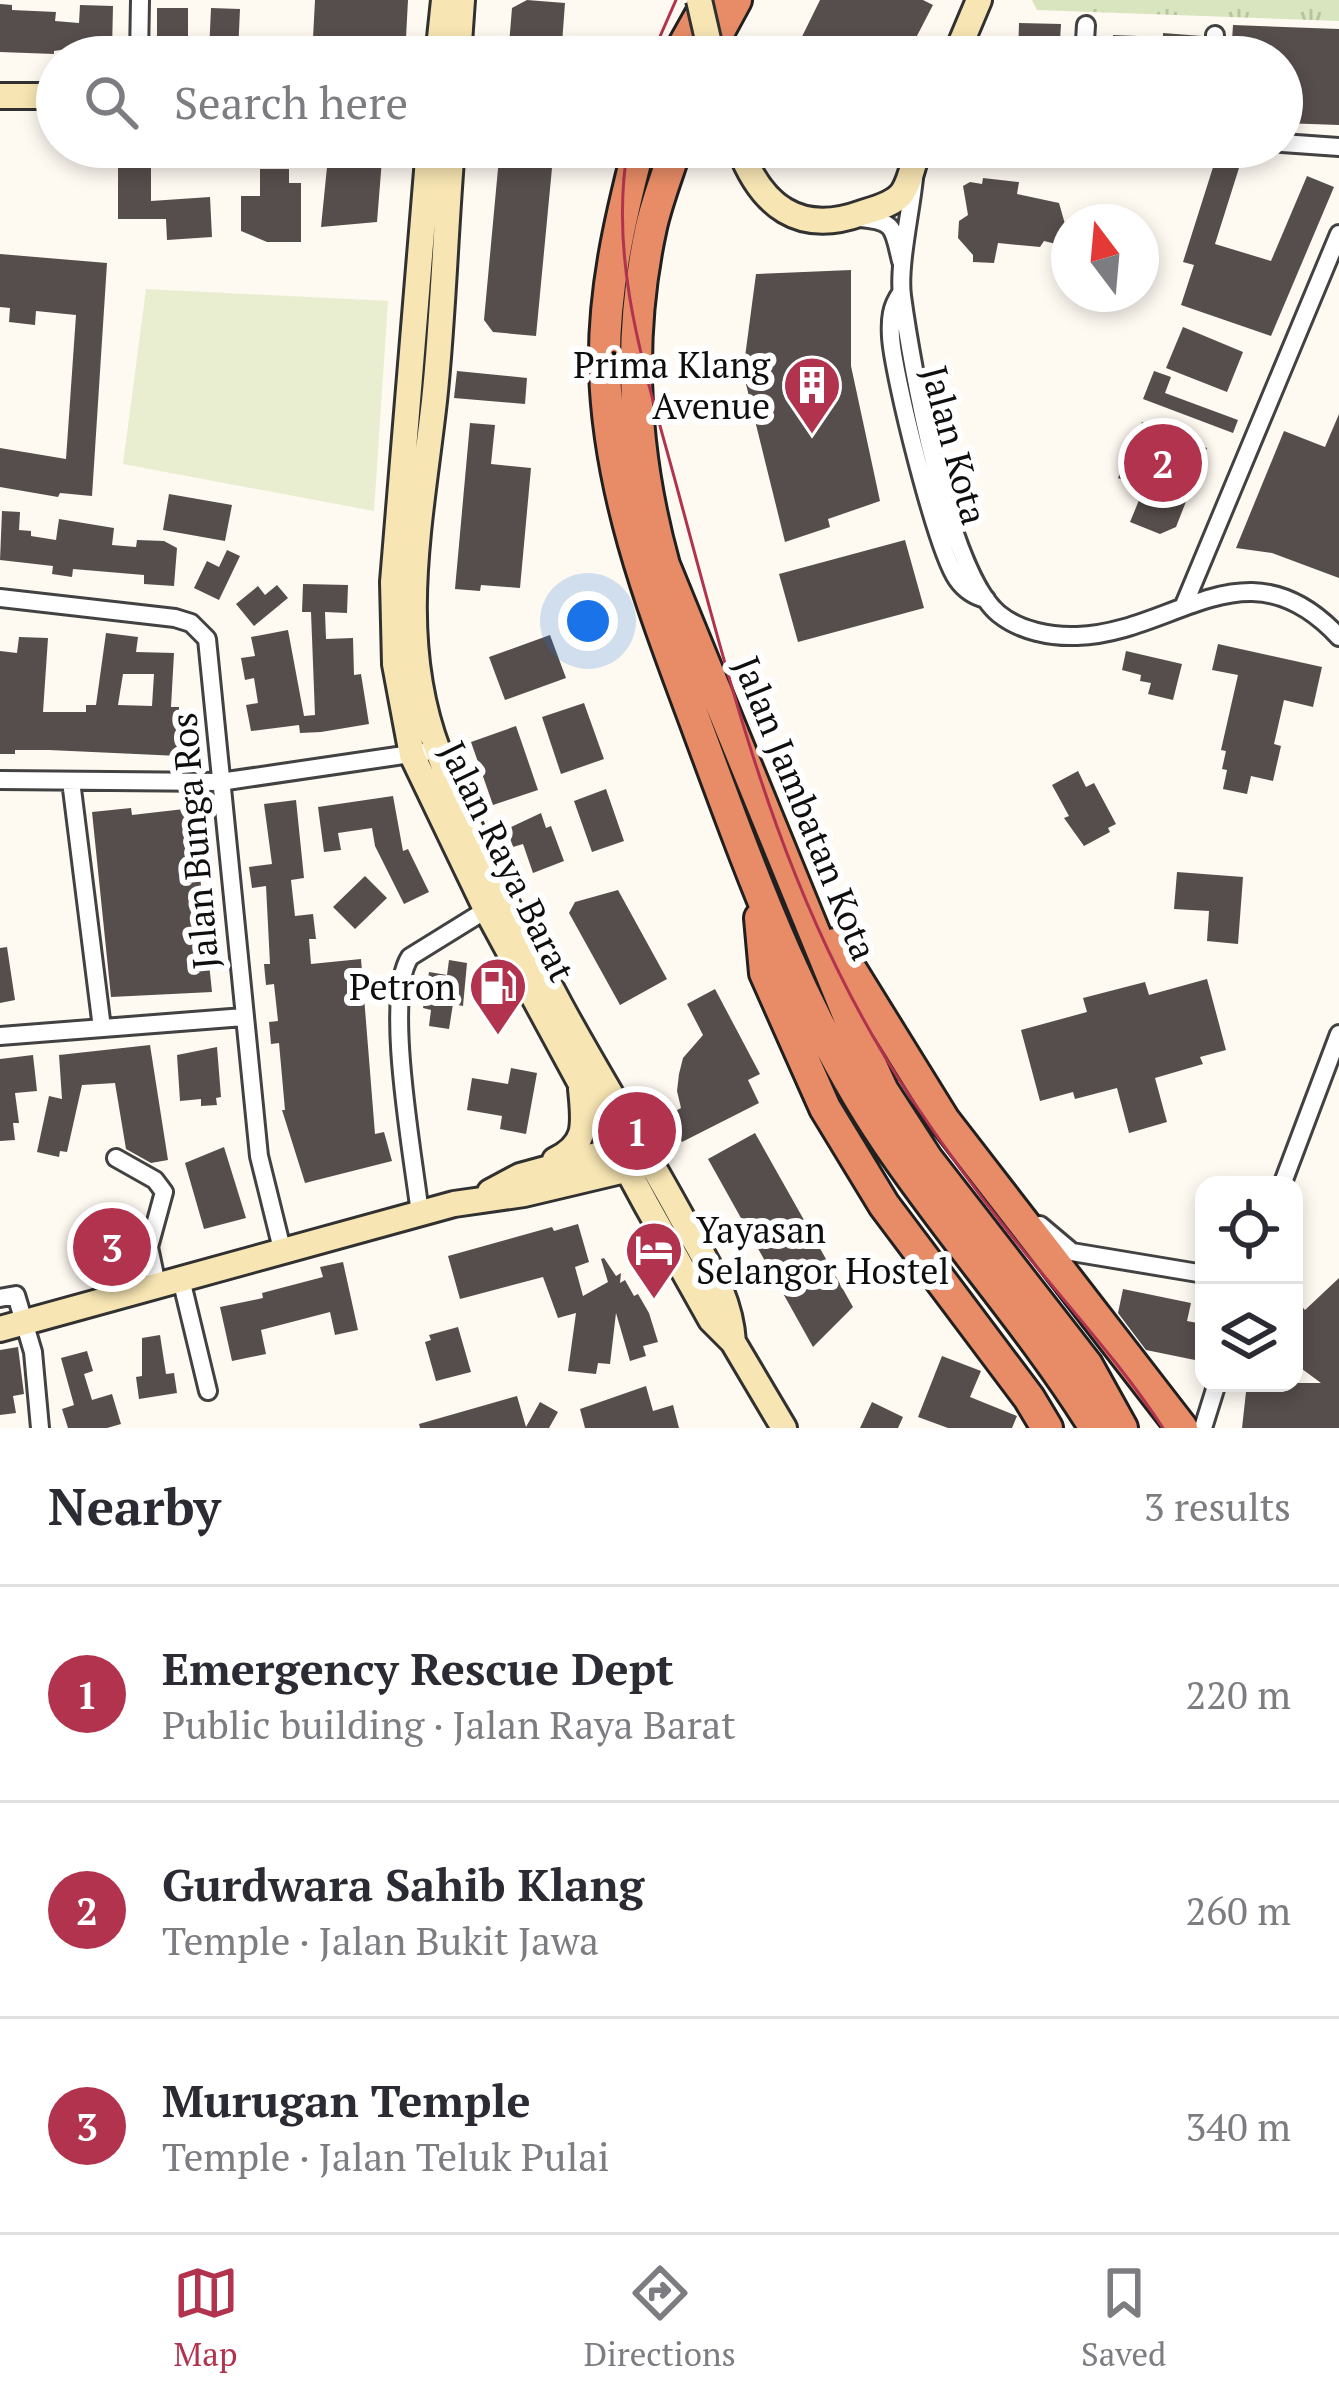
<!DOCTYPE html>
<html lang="en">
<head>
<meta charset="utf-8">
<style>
	:root { --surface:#fff; --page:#f2f2f3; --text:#2b2b33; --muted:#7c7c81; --line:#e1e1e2; --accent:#b2334e }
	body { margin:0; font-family:"PT Serif",serif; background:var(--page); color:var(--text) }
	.controls { position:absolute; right:36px; bottom:36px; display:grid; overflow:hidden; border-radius:24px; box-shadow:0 6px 18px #0003 }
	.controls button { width:108px; height:108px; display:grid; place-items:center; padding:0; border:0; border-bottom:3px solid var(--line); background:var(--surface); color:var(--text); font:60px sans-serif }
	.compass { position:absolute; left:1051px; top:204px; width:108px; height:108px; border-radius:50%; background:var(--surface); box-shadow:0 6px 18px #0003; rotate:344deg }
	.you { position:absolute; left:588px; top:621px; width:42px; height:42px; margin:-30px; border:9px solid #fff; border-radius:50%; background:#1a73e8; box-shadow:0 0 0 18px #1a73e833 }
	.badge { display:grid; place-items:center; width:78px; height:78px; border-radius:50%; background:var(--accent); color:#fff; font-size:39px; font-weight:700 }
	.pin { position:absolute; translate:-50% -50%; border:6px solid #fff; box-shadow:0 3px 12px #0006 }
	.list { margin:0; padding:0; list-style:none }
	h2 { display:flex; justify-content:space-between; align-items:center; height:156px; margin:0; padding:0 48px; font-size:51px }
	h2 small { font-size:39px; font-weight:400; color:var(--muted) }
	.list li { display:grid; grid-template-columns:78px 1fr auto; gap:36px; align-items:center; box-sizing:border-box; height:216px; padding:0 48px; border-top:3px solid var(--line) }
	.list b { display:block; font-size:45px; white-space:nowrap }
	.list p { margin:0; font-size:39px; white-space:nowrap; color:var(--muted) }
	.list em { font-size:39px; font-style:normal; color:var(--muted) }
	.icon { flex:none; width:66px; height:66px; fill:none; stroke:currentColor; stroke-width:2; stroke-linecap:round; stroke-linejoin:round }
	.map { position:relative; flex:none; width:1339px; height:1428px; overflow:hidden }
	.search { position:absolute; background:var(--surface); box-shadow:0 6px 18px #0003; left:36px; right:36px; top:36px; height:132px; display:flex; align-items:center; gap:30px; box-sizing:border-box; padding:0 42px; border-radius:66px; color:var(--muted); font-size:45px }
	.sheet { height:804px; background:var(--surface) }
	nav { display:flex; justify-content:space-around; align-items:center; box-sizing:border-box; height:168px; border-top:3px solid var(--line); background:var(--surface); font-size:33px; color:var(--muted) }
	nav a { display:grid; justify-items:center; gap:6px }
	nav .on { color:var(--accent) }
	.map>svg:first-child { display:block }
</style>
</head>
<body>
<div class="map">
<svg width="1339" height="1428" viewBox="0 0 1339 1428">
	<defs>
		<pattern id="park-tufts" width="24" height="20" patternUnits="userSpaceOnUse" patternTransform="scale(3)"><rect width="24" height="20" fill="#d9e5be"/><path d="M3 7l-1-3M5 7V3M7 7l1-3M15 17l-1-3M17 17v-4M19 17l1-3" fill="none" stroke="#b9c3a2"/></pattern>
	</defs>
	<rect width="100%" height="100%" fill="#fef9f1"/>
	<path fill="url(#park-tufts)" d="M1032,0H1339V21L1037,10Z"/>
	<path fill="#e8eecf" d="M146,289L388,301L374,511L123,464Z"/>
	<path fill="#564e4c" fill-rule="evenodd" d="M315,0H408L405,57H312Z
		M527,0L565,3L561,57H508L512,8Z
		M820,0H923L933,5L906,57H792Z
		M0,4L12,5V10L56,12L55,21L79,23L80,5L113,6L112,50L67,49L54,51V54L0,52Z
		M157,8H188V50H157Z
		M211,8L240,9L238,53L209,52Z
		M1019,23L1061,24L1059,57H1018Z
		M1233,25L1339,29V125L1282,123V57H1231Z
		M1163,33L1202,36L1201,57H1112L1113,35L1163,37Z
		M329,147H383L377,222L321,227Z
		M500,147H554L536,336L493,332L484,320Z
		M118,150H151V201L210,197L212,237L167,240L166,219H118Z
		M1215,161L1239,168L1215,244L1271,261L1307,176L1334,187L1271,336L1181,305L1194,265L1183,262Z
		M260,169H289V183H301V242H267L241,231V196H260Z
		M983,178L1019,182L1017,194L1059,203L1065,224L1056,244L1044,241L1040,247L998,243L994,263L973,262V255L958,238L959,221L968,215L963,186L970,182L982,184Z
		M0,254L107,263L92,496L60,493L58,497L0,487V448L66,459L76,315L36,311L35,325L9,322L10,308L0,307Z
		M851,270V366L880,501L828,519L830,527L785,542L743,372L756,274Z
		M1183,327L1243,352L1227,392L1166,368Z
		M457,371L527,378L525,404L454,398Z
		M1154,371L1171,377L1165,393L1238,420L1233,433L1143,399Z
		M1339,414V578L1272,553L1236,548L1284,431L1325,447Z
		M1142,422L1207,448L1176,527L1160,534L1130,522L1144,488L1118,478Z
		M470,423L495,425L491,464L531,468L520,588L481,585L480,591L455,589Z
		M169,494L232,505L225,541L163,530Z
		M2,511L20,512L19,530L31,531V536L56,540L59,519L114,528L112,545L136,547L137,540L164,541L177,548L174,586L144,584V575L73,569L72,577L52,574L53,566L0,560Z
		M905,540L924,608L798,642L779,574Z
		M227,550L240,556L219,600L194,588L207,561L219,567Z
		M303,584L348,585L347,613L325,612L326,639L353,638L354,675L361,674L369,724L321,732L300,733L299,725L251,731L246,705L258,703L254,678L245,680L241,658L255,656L251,637L288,630L304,716L315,715L311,612H302Z
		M277,585L288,598L254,626L236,604L258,586L265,595Z
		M106,633L138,637L136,652L174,653L171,707H179V756L49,750H15V754H0V651L17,653L19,637L48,638L43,712H86V705H96ZM123,674H154L152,706L118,705Z
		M550,635L566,678L505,700L489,657Z
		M1218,644L1322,667L1313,707L1284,700L1274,744L1281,746L1273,781L1251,776L1247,794L1223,789L1227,770L1222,769L1226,751L1221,750L1238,675L1212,670Z
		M1126,651L1182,664L1173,700L1148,694L1151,683L1140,681L1141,675L1122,670Z
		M584,703L604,759L561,774L542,717Z
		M516,726L538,790L493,805L471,742Z
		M1078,771L1086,787L1094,783L1116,824L1108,828L1110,832L1084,846L1064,818L1069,816L1052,785Z
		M606,789L624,841L592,852L574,801Z
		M393,796L403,851L408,849L429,892L404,904L375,846L372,828L338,833L341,850L324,852L318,807Z
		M296,800L304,878L291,880L295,916L313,914L316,939H309L311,964L361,959L375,1134L384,1132L392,1161L305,1183L282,1110H285L279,1043L271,1044L269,1022L278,1021L274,984L266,985L264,964H270L266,886L252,888L249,867L272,864L264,804Z
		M131,808L132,815L193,808L212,992L111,997L92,812Z
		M541,813L546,828L551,826L564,861L533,873L523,844L513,847L507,829Z
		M1177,872L1243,877L1238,944L1207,941L1209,911L1174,909Z
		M365,876L387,898L355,929L333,907Z
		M618,890L667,979L620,1005L569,913L575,902Z
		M7,947L15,1000L0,1003V948Z
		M449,960L467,963L463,1006L453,1004L449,1029L429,1026L431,1010L423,1008L429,972L447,975Z
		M1207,979L1226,1050L1200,1057L1203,1064L1155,1078L1167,1122L1129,1133L1117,1088L1075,1099L1073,1092L1040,1101L1021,1030L1087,1012L1083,998L1145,982L1149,995Z
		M715,989L760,1074L748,1080L759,1103L682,1142L668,1115L681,1108L677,1091L679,1074L683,1058L703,1035L687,1004Z
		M150,1045L168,1160L151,1163L126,1149L115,1083L82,1085L67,1152L60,1151L59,1157L37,1152L49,1096L62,1099L59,1055Z
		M217,1047L221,1097L216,1098L217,1105L201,1106V1099L180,1101L177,1055Z
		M33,1055L37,1091L15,1093L19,1123H13L15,1140L0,1141V1059Z
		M511,1068L537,1073L526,1134L500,1129L502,1116L467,1110L472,1078L508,1084Z
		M755,1133L853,1307L813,1347L708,1159Z
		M224,1147L246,1218L204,1229L185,1163Z
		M578,1224L589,1262L575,1267L583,1296L608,1282L601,1259L604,1258L616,1276L621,1273L620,1283L625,1280L634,1296L638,1294L649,1313L658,1342L643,1346L646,1356L630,1361L616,1313L610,1364L598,1363L596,1374L568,1371L576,1313L558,1318L543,1277L460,1299L448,1256L552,1227L554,1231Z
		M343,1262L358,1330L335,1335L330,1312L261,1330L266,1354L232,1361L220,1307L263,1298L262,1293L323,1277L320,1267Z
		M1339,1278V1428H1242L1247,1383H1321L1294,1363V1298L1305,1310Z
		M1123,1289L1191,1303L1187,1321L1203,1324L1195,1360L1146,1350L1118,1313Z
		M458,1327L471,1372L436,1381L425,1342L431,1340L429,1335Z
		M160,1335L166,1374L174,1373L177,1393L139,1399L136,1377L142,1376V1338Z
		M18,1347L24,1394L13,1396L16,1413L0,1415V1350Z
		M87,1351L93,1371L84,1374L92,1400L112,1394L121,1424L107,1428H68L62,1409L74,1405L61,1358Z
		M942,1356L981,1371L970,1397L1017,1416L1012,1428H948L918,1417Z
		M646,1386L653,1411L673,1405L679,1428H585L580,1409Z
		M517,1396L526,1427L540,1402L558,1412L549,1428H420L419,1424Z
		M872,1402L903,1417L898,1428H860Z"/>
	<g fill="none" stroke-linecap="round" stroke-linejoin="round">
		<g stroke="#424242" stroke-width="22">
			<path id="street" d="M139,57L140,0
				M1084,57L1086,25
				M1214,57L1215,35
				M1282,143L1339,147
				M914,178C911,210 898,266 902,296C911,363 948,573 999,614C1020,631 1051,637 1077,636C1175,633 1247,538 1339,637
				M860,218C896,221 893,229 901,261
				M901,293C891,307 890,319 891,337C893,374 937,551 957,579C964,589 974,596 986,599
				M0,598L175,618L191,623L207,639L259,1156L282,1249
				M1184,605L1339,234
				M0,780L220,782L438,750
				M71,781L102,1028
				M0,1036L244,1017
				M116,1158L155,1180L164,1192L149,1247L157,1285
				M1282,1185L1339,1034
				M420,1214C414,1160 383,997 410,957L494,905
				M1040,1225L1072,1252L1204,1274
				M181,1279L208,1391
				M0,1298L16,1295L33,1352L40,1428
				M1203,1428L1217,1383"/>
		</g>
		<g stroke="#313131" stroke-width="30">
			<path id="secondary" d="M438,57L444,0
				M458,57L462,0
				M955,57L979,0
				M0,96H57
				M429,147L393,582L395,664L412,755L486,909L646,1204L711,1320L733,1342L784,1428
				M452,147C445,231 443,317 434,401C421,518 394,636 438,751C471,838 516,923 560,1005C599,1077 643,1146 682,1218C705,1261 730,1293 733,1342
				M739,147C761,206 799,236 862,213C875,209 895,204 903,192C911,180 914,160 919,147
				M555,1160C589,1144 584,1122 581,1089
				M490,1192L520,1176L633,1145
				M0,1329L454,1204L524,1194L642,1166"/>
		</g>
		<g stroke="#202020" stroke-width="36">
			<path id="highway" d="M677,57L709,0
				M705,57L736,0
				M639,147C620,220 603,294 605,371C609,497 655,613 698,729C751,872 801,1014 887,1142C953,1240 1033,1328 1095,1428
				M676,147C668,173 657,200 651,227C626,341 633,453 664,565L848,1015L883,1091L927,1159L1087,1365L1122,1428
				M760,918L765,973L825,1108L884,1205L1029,1398L1047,1428
				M835,944L944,1120L1182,1428"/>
		</g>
		<use href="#street" stroke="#fff" stroke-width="16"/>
		<use href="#secondary" stroke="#f7e5b3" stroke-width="24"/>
		<use href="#highway" stroke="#e78c66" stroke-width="30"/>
		<path stroke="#b2334e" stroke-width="3" d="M651,57L676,0
			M628,147C607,266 649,381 679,495C737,709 785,907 909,1095C941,1143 975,1190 1011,1235C1061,1299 1118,1359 1163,1428"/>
		<g stroke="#313131" stroke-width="30" stroke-linecap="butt">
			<path id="secondary-bridge" d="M699,0L712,57"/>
		</g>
		<use href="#secondary-bridge" stroke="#f7e5b3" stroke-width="24"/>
	</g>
	<defs>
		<g id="building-pin" transform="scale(3)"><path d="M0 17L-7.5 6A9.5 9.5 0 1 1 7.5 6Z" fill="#b2334e" stroke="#fff"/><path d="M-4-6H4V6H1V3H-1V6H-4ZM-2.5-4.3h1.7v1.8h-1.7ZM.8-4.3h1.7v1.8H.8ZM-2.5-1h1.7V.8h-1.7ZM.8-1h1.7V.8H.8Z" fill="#fff"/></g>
		<g id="fuel-pin" transform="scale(3)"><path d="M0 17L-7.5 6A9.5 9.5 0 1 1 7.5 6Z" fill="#b2334e" stroke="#fff"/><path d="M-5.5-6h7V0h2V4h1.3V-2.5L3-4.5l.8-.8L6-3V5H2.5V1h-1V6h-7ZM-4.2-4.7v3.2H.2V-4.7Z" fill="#fff"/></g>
		<g id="hotel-pin" transform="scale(3)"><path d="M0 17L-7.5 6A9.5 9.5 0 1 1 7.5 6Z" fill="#b2334e" stroke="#fff"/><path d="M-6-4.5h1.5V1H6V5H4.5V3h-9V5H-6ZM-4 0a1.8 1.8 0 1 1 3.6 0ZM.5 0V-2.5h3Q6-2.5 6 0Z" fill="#fff"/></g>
	</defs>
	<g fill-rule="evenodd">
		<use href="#building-pin" x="812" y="385"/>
		<use href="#fuel-pin" x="498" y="986"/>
		<use href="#hotel-pin" x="654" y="1250"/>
	</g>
	<g text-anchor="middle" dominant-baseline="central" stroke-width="12" stroke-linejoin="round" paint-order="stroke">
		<g font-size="36" fill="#0f0f0f" stroke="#fff" text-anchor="end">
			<text x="770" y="364">Prima Klang<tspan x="770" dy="41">Avenue</tspan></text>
			<text x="456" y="986">Petron</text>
			<text x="696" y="1229" text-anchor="start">Yayasan<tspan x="696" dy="41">Selangor Hostel</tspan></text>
		</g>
		<g font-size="36" fill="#0f0f0f" stroke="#fff">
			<text transform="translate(955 445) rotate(75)">Jalan Kota</text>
			<text transform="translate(806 808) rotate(68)">Jalan Jambatan Kota</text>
			<text transform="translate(194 841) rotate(-95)">Jalan Bunga Ros</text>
			<text transform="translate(508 861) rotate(64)">Jalan Raya Barat</text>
		</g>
	</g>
</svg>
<div class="controls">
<button><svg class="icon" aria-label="locate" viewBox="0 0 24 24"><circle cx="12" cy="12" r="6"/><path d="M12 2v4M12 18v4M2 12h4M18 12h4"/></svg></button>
<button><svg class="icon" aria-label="layers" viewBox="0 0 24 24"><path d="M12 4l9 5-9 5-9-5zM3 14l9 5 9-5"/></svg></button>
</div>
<svg class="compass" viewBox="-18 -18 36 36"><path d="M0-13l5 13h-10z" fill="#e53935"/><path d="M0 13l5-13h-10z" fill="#7c7c81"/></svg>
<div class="you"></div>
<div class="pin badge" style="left:637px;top:1131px">1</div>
<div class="pin badge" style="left:1163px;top:463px">2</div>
<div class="pin badge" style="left:112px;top:1247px">3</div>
<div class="search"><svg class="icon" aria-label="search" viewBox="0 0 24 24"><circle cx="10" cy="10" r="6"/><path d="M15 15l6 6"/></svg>Search here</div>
</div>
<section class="sheet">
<h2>Nearby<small>3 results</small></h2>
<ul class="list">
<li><span class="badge">1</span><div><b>Emergency Rescue Dept</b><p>Public building · Jalan Raya Barat</p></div><em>220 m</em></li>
<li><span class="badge">2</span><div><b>Gurdwara Sahib Klang</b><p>Temple · Jalan Bukit Jawa</p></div><em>260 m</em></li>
<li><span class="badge">3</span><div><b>Murugan Temple</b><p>Temple · Jalan Teluk Pulai</p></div><em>340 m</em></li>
</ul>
</section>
<nav>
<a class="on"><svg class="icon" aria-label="map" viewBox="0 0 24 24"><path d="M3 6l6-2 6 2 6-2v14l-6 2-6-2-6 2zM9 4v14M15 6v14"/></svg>Map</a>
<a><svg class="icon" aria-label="directions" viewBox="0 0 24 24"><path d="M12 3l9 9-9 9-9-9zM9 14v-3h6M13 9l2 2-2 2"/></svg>Directions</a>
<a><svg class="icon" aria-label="saved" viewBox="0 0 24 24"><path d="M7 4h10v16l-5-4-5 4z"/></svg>Saved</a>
</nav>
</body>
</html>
